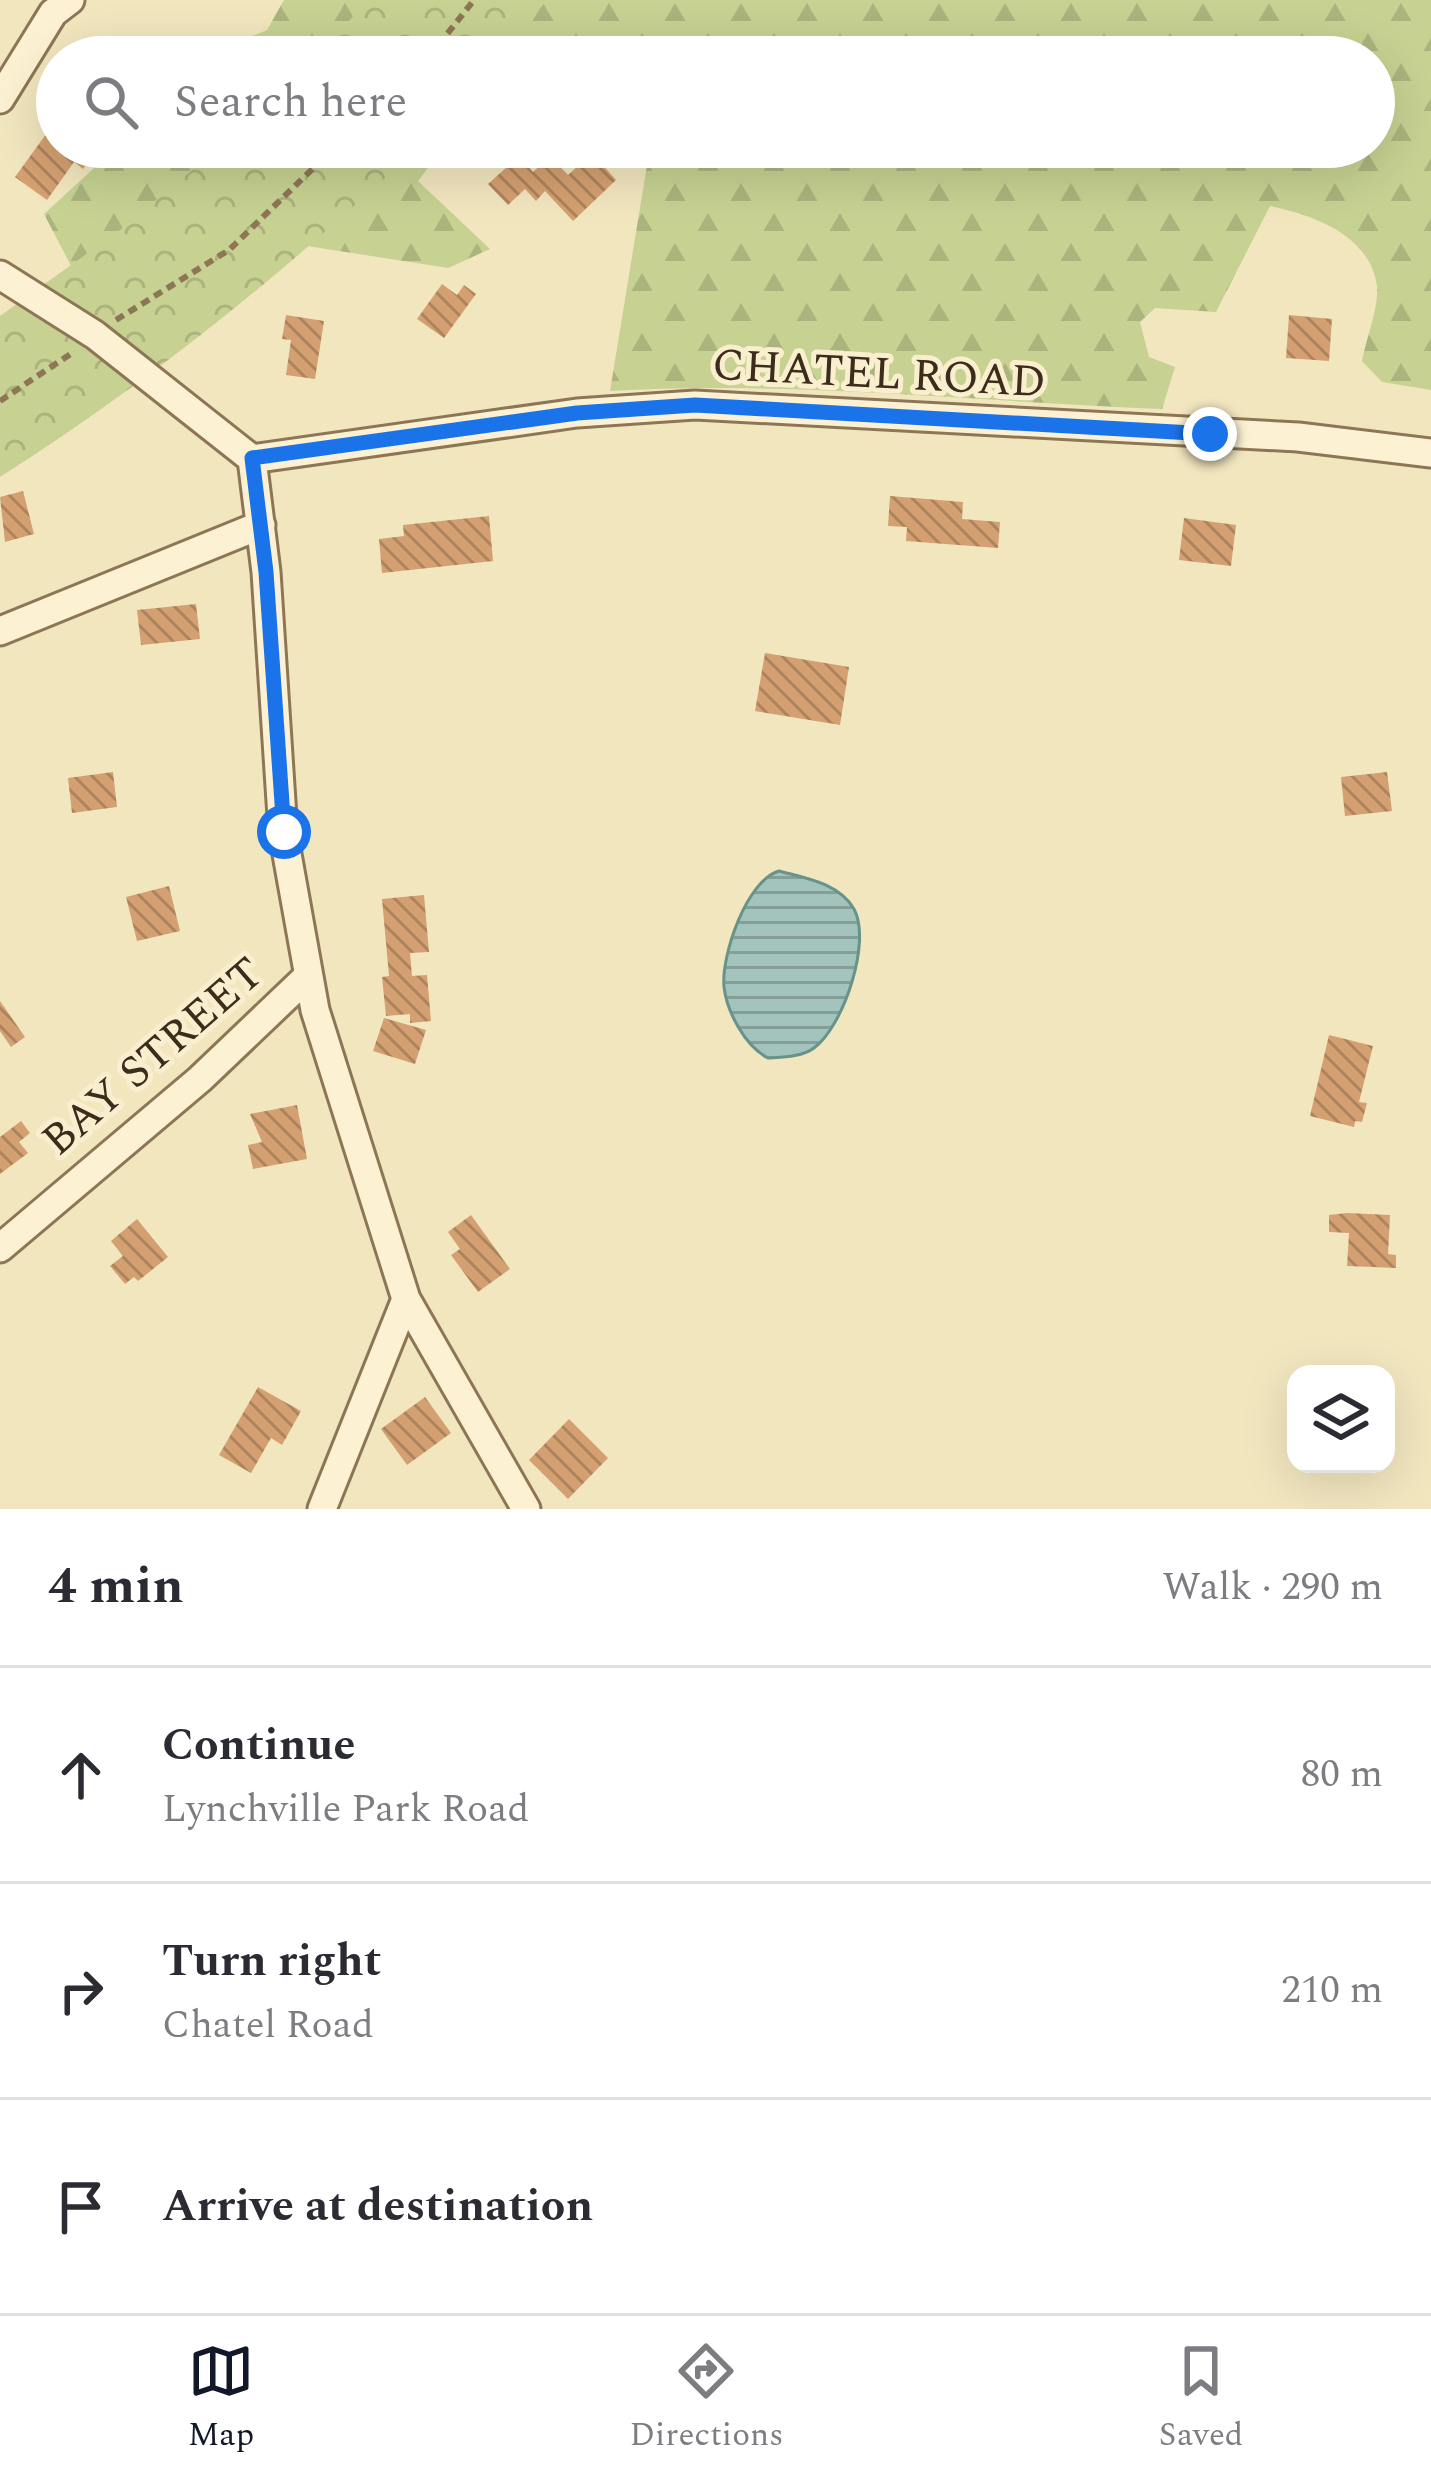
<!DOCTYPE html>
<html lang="en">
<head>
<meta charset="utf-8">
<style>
	:root { --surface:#fff; --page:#f2f2f3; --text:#2b2b33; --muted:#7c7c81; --line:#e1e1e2; --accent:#111827 }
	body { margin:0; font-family:Spectral,serif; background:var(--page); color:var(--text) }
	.controls { position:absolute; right:36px; bottom:36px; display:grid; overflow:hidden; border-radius:24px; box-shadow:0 12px 48px #0002 }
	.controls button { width:108px; height:108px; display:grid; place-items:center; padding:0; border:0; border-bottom:3px solid var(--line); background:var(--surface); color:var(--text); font:60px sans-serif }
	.stop { position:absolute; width:36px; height:36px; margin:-27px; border:9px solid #1a73e8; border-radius:50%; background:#fff }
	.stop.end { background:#1a73e8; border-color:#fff; box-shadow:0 3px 12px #0008 }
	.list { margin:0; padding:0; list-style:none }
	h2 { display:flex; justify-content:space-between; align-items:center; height:156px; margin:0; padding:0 48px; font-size:51px }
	h2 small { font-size:39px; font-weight:400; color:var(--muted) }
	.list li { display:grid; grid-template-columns:78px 1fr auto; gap:36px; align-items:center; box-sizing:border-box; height:216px; padding:0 48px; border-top:3px solid var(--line) }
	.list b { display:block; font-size:45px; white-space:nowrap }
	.list p { margin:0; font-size:39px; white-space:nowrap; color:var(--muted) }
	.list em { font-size:39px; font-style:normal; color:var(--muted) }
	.icon { flex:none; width:66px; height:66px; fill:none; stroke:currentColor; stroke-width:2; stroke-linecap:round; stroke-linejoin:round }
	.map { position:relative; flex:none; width:1431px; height:1509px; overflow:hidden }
	.search { position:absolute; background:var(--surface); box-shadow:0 12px 48px #0002; left:36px; right:36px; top:36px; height:132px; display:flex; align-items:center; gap:30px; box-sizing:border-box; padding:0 42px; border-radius:66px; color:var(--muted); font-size:45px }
	.sheet { height:804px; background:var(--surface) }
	nav { display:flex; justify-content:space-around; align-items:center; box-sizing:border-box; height:168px; border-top:3px solid var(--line); background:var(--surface); font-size:33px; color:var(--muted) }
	nav a { display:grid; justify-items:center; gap:6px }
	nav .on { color:var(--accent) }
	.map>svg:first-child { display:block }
</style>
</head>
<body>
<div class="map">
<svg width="1431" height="1509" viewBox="0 0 1431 1509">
	<defs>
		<pattern id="forest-firs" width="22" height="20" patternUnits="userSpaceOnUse" patternTransform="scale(3)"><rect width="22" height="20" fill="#c6d192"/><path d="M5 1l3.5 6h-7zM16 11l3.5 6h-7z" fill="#abb47d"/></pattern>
		<pattern id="park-crowns" width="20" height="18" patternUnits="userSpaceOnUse" patternTransform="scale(3)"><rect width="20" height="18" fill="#c6d192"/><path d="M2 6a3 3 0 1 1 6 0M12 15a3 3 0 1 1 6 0" fill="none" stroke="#abb47d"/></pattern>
		<pattern id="water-rules" width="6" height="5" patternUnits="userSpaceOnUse" patternTransform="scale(3)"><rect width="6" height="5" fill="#a2c4bc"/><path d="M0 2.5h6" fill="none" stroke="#859f98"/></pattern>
		<pattern id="building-back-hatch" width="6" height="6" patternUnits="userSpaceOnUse" patternTransform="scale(3)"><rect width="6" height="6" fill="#d4a071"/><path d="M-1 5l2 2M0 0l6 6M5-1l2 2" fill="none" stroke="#ad835c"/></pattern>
	</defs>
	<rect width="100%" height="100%" fill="#f2e6bf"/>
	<path fill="url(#forest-firs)" d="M284,0H1431V390L1382,382L1362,361C1366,340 1379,307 1377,286C1370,235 1313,215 1270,206L1216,312L1155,308L1140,322L1149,357L1175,367L1162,409C978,402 794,380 610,391L650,147H1374V57H202L267,30Z
		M117,147H444L418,181L490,249L448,268L288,243L93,308L44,214Z"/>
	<path fill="url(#park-crowns)" d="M368,0H547L500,57H316Z
		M220,147H418C287,271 152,380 0,477V316L120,230Z"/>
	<path fill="url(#water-rules)" stroke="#68938b" stroke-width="3" d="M779,871C805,878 839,883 854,909C872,942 843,1027 814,1048C802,1057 782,1057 768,1058C745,1046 727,1012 724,987C721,955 747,880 779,871Z"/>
	<path fill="url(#building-back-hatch)" d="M57,119V147L98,149L83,169L74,162L47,200L15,177Z
		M592,153L616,180L573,221L545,191L536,201L525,189L508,205L488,184L519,156L533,172L550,156L568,175Z
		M442,284L457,295L464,285L476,294L444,338L417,319Z
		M286,315L324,321L315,379L286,375L291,340L282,339Z
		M1289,315L1332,319L1329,361L1286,358Z
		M23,491L34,534L5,542L0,497Z
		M890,496L963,502L962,519L1000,522L998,548L906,541L907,527L888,526Z
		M489,516L493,561L382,573L379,539L404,536L403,525Z
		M1184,518L1236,525L1231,566L1179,560Z
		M196,604L200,639L141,645L137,610Z
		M765,653L849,667L840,725L755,711Z
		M113,772L117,807L72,813L68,778Z
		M1387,772L1392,811L1345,816L1341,777Z
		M169,886L180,931L137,941L126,897Z
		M424,895L429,952L410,953L412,976L427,975L431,1021L410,1023V1014L386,1016L382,977L389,976L382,899Z
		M0,1001L25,1037L11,1047L0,1031Z
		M384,1018L426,1030L415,1064L373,1051Z
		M1329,1035L1373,1046L1359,1102L1367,1103L1362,1122L1355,1121L1354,1127L1310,1116Z
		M297,1105L307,1159L253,1169L248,1145L262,1142L250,1114Z
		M21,1121L30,1133L19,1142L28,1153L0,1174V1137Z
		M1347,1213L1390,1215L1388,1254L1396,1255V1268L1347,1266L1349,1233L1329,1232V1215Z
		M471,1215L510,1269L478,1292L451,1255L460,1249L448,1232Z
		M137,1219L168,1257L138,1281L134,1277L125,1284L110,1266L123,1256L111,1241Z
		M258,1387L301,1411L282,1445L271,1438L251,1473L219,1455Z
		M425,1397L451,1433L407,1465L381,1429Z
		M569,1419L608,1458L568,1499L529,1460Z"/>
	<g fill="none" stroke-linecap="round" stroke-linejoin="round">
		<g stroke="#8d7655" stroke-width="33">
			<path id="street" d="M0,99L53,13L70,0
				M0,275L95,335L252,459L266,572L283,832L315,1010L406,1299L526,1509
				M252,459L577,413L695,405L1298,437L1431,453
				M0,631L261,525
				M0,1248L200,1079L307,977
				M322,1509L406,1299"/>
		</g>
		<path stroke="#8d7655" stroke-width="6" stroke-dasharray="9 6" stroke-linecap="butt" d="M429,57L474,0
			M116,320L229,250L335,147
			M0,401L72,353"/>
		<use href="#street" stroke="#fcf2d3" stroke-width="27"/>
	</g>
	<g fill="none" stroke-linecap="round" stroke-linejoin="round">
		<path stroke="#1a73e8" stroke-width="15" d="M284,832L266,572L252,458L577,413L695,405L1210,434"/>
	</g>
	<g text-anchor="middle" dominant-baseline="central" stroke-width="10" stroke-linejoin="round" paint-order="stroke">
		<g font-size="45" fill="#3b2c1b" stroke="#f9efcf">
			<text transform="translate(879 374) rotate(3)">CHATEL ROAD</text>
			<text transform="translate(153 1057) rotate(-41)">BAY STREET</text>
		</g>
	</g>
</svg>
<div class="controls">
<button><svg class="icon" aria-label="layers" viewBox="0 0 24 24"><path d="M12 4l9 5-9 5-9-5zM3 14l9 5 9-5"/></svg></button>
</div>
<div class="stop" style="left:284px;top:832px"></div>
<div class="stop end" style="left:1210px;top:434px"></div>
<div class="search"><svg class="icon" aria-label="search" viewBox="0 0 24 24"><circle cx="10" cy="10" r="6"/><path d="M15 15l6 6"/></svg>Search here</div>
</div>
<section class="sheet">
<h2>4 min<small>Walk · 290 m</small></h2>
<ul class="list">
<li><svg class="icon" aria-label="ahead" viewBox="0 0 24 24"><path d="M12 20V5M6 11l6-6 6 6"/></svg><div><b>Continue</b><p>Lynchville Park Road</p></div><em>80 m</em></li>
<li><svg class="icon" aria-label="right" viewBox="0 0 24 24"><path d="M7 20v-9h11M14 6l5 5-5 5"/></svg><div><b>Turn right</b><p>Chatel Road</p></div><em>210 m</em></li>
<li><svg class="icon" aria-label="arrive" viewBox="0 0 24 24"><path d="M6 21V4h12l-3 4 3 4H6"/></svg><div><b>Arrive at destination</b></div></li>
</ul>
</section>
<nav>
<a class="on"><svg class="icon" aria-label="map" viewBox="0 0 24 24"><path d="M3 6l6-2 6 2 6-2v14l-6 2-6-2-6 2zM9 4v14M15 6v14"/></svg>Map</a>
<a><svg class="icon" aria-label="directions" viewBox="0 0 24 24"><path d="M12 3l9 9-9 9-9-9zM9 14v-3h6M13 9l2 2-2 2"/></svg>Directions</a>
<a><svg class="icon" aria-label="saved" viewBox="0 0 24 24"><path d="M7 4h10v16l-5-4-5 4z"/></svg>Saved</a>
</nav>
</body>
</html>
